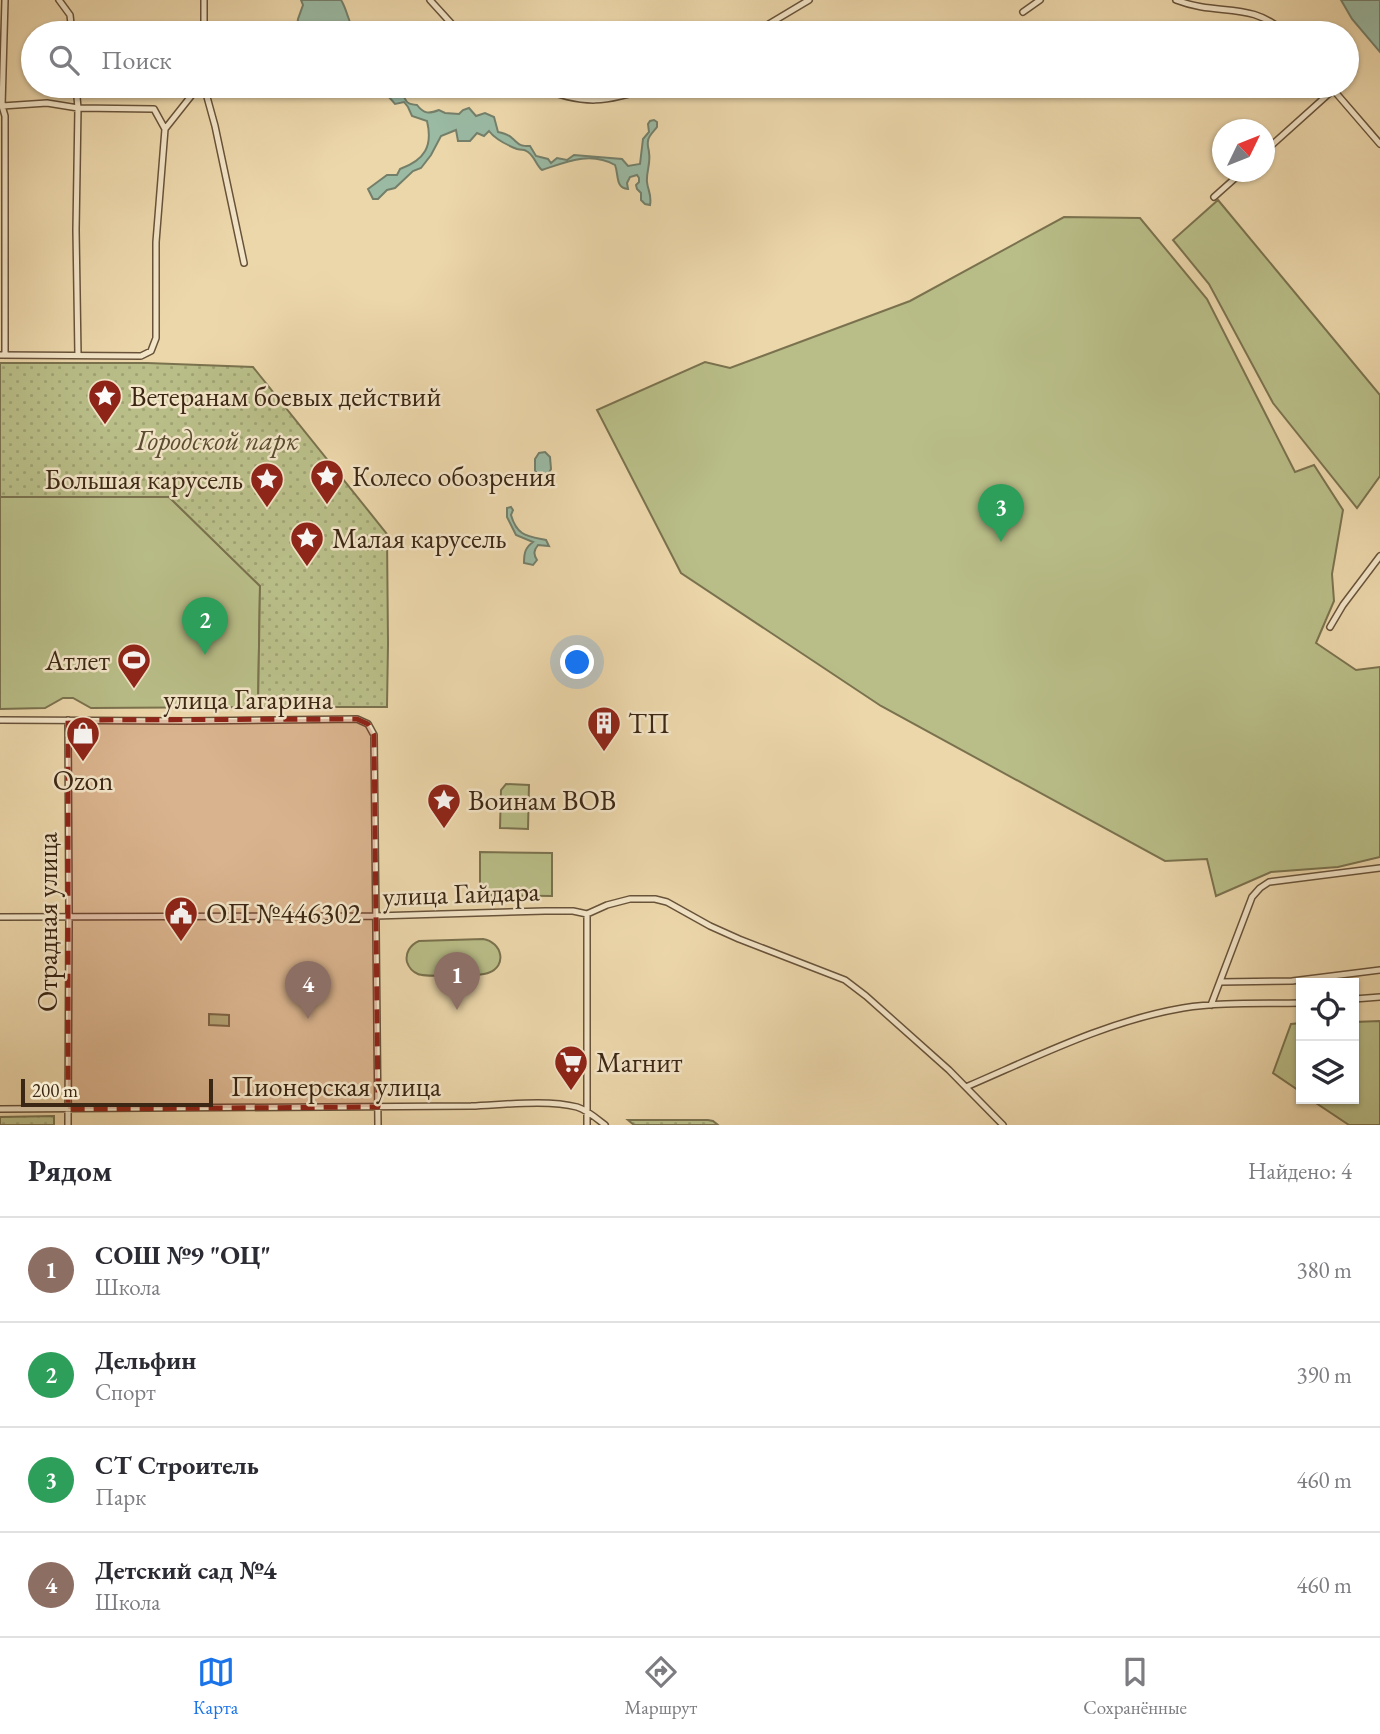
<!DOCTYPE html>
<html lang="ru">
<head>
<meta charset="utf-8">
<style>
	:root { --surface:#fff; --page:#f7f7f7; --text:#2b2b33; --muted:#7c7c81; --line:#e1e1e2; --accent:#1a73e8 }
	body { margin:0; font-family:"EB Garamond",serif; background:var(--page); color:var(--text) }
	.controls { position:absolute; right:21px; bottom:21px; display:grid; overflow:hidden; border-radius:0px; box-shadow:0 2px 5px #0004 }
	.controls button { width:63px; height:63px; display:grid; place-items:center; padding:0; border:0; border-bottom:2px solid var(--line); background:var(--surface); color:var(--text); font:35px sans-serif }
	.compass { position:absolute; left:1212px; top:119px; width:63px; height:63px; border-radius:50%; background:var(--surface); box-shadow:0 2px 5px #0004; rotate:47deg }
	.scale { position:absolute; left:21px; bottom:18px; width:192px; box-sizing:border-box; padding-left:7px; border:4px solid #3c2714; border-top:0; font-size:19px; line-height:24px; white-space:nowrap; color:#3c2714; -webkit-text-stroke:5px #f3e5c8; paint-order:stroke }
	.you { position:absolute; left:578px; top:663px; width:24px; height:24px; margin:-18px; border:5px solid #fff; border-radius:50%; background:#1a73e8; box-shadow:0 0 0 10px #1a73e833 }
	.badge { display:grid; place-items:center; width:46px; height:46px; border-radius:50%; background:var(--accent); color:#fff; font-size:23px; font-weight:700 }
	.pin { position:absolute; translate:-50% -58px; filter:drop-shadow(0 2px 4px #0008) }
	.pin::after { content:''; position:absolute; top:37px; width:24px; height:21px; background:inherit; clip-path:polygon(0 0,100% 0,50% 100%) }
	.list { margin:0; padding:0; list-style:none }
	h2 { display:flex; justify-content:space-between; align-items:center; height:91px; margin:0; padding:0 28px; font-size:30px }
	h2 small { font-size:23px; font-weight:400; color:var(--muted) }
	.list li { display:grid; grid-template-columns:46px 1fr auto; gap:21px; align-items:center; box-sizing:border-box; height:105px; padding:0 28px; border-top:2px solid var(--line) }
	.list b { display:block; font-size:26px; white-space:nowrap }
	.list p { margin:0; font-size:23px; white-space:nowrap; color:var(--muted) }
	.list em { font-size:23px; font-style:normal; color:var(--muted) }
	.icon { flex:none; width:38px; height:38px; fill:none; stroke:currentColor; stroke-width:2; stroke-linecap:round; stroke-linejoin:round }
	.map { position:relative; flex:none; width:1380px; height:1125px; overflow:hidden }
	.search { position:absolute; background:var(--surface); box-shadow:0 2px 5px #0004; left:21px; right:21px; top:21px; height:77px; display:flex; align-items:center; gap:18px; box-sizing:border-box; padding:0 24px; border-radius:38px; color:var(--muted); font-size:26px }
	.sheet { height:511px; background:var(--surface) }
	nav { display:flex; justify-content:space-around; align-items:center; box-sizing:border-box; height:98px; border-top:2px solid var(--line); background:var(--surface); font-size:19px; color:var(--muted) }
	nav a { display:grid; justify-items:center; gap:4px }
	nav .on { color:var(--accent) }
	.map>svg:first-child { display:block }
</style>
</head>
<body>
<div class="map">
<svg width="1380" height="1125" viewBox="0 0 1380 1125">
	<defs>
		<pattern id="park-dots" width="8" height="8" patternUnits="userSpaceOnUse" patternTransform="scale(1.75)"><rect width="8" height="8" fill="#b9be88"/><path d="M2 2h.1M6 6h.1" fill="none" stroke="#a0a374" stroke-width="1.8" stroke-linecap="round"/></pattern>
	</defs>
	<rect width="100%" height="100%" fill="#ecd7ab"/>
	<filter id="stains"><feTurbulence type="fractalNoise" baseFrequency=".00286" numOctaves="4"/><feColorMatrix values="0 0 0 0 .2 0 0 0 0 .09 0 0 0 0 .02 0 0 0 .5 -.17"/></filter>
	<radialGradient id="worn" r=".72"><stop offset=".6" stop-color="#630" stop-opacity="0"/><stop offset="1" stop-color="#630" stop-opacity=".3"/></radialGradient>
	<path fill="#b9be88" stroke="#7a724e" stroke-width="2" d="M1218,200L1380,395V476L1357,508L1273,403L1209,284L1173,240Z
		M1064,217L1140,218L1207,299L1295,472L1314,465L1343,510L1332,574L1334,601L1316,643L1356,670L1380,667V857L1338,867L1271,872L1216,896L1207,859L1165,861L881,706L681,573L597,410L705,362L730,368L910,301Z
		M0,497H169L260,586L258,707L91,708L73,698H63L45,708L0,709Z
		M506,784L529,785L528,829L500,828L501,790Z
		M480,852L552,853V896L480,895Z
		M483,939C502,942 508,966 488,973C481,976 424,977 418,974C413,972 409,968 407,962C405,953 410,945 419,941Z
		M209,1014L229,1015V1026L209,1025Z
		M1380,1021V1125H1349L1310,1099H1354V1022Z
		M1301,1023V1092L1273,1073L1291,1024Z"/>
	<path fill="url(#park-dots)" stroke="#7a724e" stroke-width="2" d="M0,363H147L253,367L387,534L388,644L387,707H258L260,586L169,497H0Z
		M54,1116V1125H0V1117Z
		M628,1120H708L713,1121L718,1125H634Z"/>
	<path fill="#9abaa4" stroke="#747f6a" stroke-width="2" d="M301,0H341C348,11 348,24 356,33H315L312,28L297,26L298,19L303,5Z
		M1341,0H1380V52L1352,19Z
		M375,86C383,86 392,85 399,91C408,98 402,104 417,105C424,114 429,114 439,110L445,113L459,114L463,110L469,108L476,116L485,113L494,117L498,132C503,133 509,135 512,138C520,145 519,146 530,146L536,156L548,159L551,163L557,158L567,160L574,155L622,159L628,166L640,164L643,139L649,132L648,124L650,121L654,120L657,122V127C654,131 648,136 648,141C647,147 649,148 649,153C651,163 646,172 647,182C648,191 652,195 650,205L645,204L641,200V193L637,189L636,185L639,182V178L637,175L630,177L627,183L628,189C615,188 619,175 615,165C590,151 566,162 542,170C536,165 535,157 528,152C522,148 524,151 517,149C507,145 495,139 489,131L484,136L477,133L470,141H458L456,130L441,136L431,155L421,168L413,171L395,188L387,190L378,199H373L368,189L387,175H397L400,169C425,160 433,146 427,121L412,116L408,107L404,102L395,104L389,97L380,95Z
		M545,452L550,457L551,469L547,476H540L535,471V459L539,453Z
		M511,507L513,510L511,515C517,536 527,536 546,540L549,546L538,545C534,550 533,554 537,560L533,565L524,563C524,553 525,548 533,542L516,535L507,517V508Z"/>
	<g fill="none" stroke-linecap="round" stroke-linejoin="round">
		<g stroke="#68533a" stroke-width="8">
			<path id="street" d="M5,0L2,106L5,116V355
				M59,0L70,15L72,33
				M204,0V33
				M430,0L460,33
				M1176,0C1220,17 1249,0 1286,33
				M1023,12L1040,0
				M754,33L809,0
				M76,86L78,108L76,230L78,355
				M204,86L215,126L244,263
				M536,86C584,106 606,103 655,86
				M1330,86L1380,144
				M165,129L199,86
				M1264,152L1333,90
				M1214,197L1242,172
				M0,355L141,356L151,351L156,338V242L165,129L154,109L78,108L47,103L2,106
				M1330,627L1343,605L1380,556
				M0,720L185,721L357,719L368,724L374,735L378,1125
				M68,720L69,917L68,1125
				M587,914L607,905L630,899H655L667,902L710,926L739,939L845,980L866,996L949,1070L1003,1125
				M0,917L375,916L545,911H573L587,914
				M1220,982L1292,981L1380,970
				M1354,999L1380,997
				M1211,1005L1252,897L1260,888L1269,882L1380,868
				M966,1087C1036,1057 1107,1021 1183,1008C1222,1002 1262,1004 1301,1003
				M0,1109L471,1106C502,1105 547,1099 577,1107C587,1110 596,1118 605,1125
				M587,1125V914"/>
		</g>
		<use href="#street" stroke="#f3e5c8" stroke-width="5"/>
	</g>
	<path fill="#8f2418" fill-opacity="0.2" stroke="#8f2418" stroke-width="5" stroke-dasharray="14 9" stroke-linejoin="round" d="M357,719L368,724L374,735L378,1107L68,1109V720Z"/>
	<defs>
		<g id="sight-pin" transform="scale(1.75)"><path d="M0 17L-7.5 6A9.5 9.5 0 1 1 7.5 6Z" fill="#8f2418" stroke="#f3e5c8"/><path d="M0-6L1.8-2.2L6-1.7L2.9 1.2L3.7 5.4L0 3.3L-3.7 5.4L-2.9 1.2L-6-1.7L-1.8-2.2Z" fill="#fff"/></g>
		<g id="stadium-pin" transform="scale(1.75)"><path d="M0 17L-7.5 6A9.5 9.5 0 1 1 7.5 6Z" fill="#8f2418" stroke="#f3e5c8"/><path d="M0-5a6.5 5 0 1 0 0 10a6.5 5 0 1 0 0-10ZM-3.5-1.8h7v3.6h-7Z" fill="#fff"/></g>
		<g id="building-pin" transform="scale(1.75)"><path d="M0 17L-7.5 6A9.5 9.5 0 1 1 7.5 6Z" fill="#8f2418" stroke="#f3e5c8"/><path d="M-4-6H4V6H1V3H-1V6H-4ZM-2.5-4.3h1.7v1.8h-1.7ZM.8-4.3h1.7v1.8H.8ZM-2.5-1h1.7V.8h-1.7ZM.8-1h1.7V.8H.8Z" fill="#fff"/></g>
		<g id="shop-pin" transform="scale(1.75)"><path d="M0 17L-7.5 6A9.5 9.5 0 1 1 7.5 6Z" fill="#8f2418" stroke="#f3e5c8"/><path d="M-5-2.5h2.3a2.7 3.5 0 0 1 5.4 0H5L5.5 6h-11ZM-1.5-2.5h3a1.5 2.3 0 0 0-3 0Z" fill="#fff"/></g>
		<g id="civic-pin" transform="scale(1.75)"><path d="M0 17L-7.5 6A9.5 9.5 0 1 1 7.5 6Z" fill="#8f2418" stroke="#f3e5c8"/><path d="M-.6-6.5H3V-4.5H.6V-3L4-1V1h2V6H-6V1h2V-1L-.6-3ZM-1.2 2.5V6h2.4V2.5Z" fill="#fff"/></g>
		<g id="supermarket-pin" transform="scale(1.75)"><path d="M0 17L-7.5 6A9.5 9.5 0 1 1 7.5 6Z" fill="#8f2418" stroke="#f3e5c8"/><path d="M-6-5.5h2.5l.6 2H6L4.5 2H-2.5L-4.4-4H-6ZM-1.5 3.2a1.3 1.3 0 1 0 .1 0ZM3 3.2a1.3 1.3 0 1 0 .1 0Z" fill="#fff"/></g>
	</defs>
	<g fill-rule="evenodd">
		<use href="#sight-pin" x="105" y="396"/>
		<use href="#sight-pin" x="327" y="476"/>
		<use href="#sight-pin" x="267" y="479"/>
		<use href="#sight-pin" x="307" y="538"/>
		<use href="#stadium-pin" x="134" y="660"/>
		<use href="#building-pin" x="604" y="723"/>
		<use href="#shop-pin" x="83" y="733"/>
		<use href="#sight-pin" x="444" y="800"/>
		<use href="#civic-pin" x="181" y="913"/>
		<use href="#supermarket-pin" x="571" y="1062"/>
	</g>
	<g text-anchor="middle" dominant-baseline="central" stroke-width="5" stroke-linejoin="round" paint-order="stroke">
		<g font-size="28" fill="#3c2714" stroke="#f3e5c8" text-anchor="start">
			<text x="130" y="396">Ветеранам боевых действий</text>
			<text x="352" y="476">Колесо обозрения</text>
			<text x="243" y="479" text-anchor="end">Большая карусель</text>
			<text x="332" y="538">Малая карусель</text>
			<text x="110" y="660" text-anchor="end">Атлет</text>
			<text x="628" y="723">ТП</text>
			<text x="83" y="780" text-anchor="middle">Ozon</text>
			<text x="468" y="800">Воинам ВОВ</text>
			<text x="206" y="913">ОП №446302</text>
			<text x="596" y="1062">Магнит</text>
		</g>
		<g font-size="28" font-style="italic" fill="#5b4d31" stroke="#f3e5c8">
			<text x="217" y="440">Городской парк</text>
		</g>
		<g font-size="28" fill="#3c2714" stroke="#f3e5c8">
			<text x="248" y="699">улица Гагарина</text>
			<text transform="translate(461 893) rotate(-2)">улица Гайдара</text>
			<text transform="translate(47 922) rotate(-90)">Отрадная улица</text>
			<text x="336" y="1086">Пионерская улица</text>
		</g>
	</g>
	<rect width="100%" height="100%" filter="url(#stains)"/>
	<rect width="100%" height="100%" fill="url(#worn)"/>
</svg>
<div class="controls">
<button><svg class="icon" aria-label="locate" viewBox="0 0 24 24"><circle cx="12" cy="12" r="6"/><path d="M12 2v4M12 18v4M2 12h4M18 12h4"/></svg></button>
<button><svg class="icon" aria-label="layers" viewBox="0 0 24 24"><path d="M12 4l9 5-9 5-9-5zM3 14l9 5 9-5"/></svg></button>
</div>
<svg class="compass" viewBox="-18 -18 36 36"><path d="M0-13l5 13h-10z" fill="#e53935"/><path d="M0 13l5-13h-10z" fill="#7c7c81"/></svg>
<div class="scale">200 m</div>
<div class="you"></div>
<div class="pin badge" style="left:457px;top:1010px;background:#8d6e63">1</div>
<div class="pin badge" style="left:205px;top:655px;background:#2e9e5b">2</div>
<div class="pin badge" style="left:1001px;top:542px;background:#2e9e5b">3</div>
<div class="pin badge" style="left:308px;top:1019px;background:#8d6e63">4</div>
<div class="search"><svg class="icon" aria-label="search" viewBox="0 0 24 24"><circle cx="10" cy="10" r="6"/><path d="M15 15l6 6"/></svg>Поиск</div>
</div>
<section class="sheet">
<h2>Рядом<small>Найдено: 4</small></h2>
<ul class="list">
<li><span class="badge" style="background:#8d6e63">1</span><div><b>СОШ №9 &quot;ОЦ&quot;</b><p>Школа</p></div><em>380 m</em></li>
<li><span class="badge" style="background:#2e9e5b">2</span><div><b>Дельфин</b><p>Спорт</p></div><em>390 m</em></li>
<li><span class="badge" style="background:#2e9e5b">3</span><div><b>СТ Строитель</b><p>Парк</p></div><em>460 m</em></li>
<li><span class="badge" style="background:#8d6e63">4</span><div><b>Детский сад №4</b><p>Школа</p></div><em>460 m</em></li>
</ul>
</section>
<nav>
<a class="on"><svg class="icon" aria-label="map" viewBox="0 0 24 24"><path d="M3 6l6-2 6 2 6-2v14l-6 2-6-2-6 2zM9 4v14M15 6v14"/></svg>Карта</a>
<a><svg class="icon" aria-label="directions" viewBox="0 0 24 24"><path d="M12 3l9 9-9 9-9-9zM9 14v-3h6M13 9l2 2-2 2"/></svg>Маршрут</a>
<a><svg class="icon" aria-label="saved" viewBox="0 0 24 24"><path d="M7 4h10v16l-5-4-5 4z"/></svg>Сохранённые</a>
</nav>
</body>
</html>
